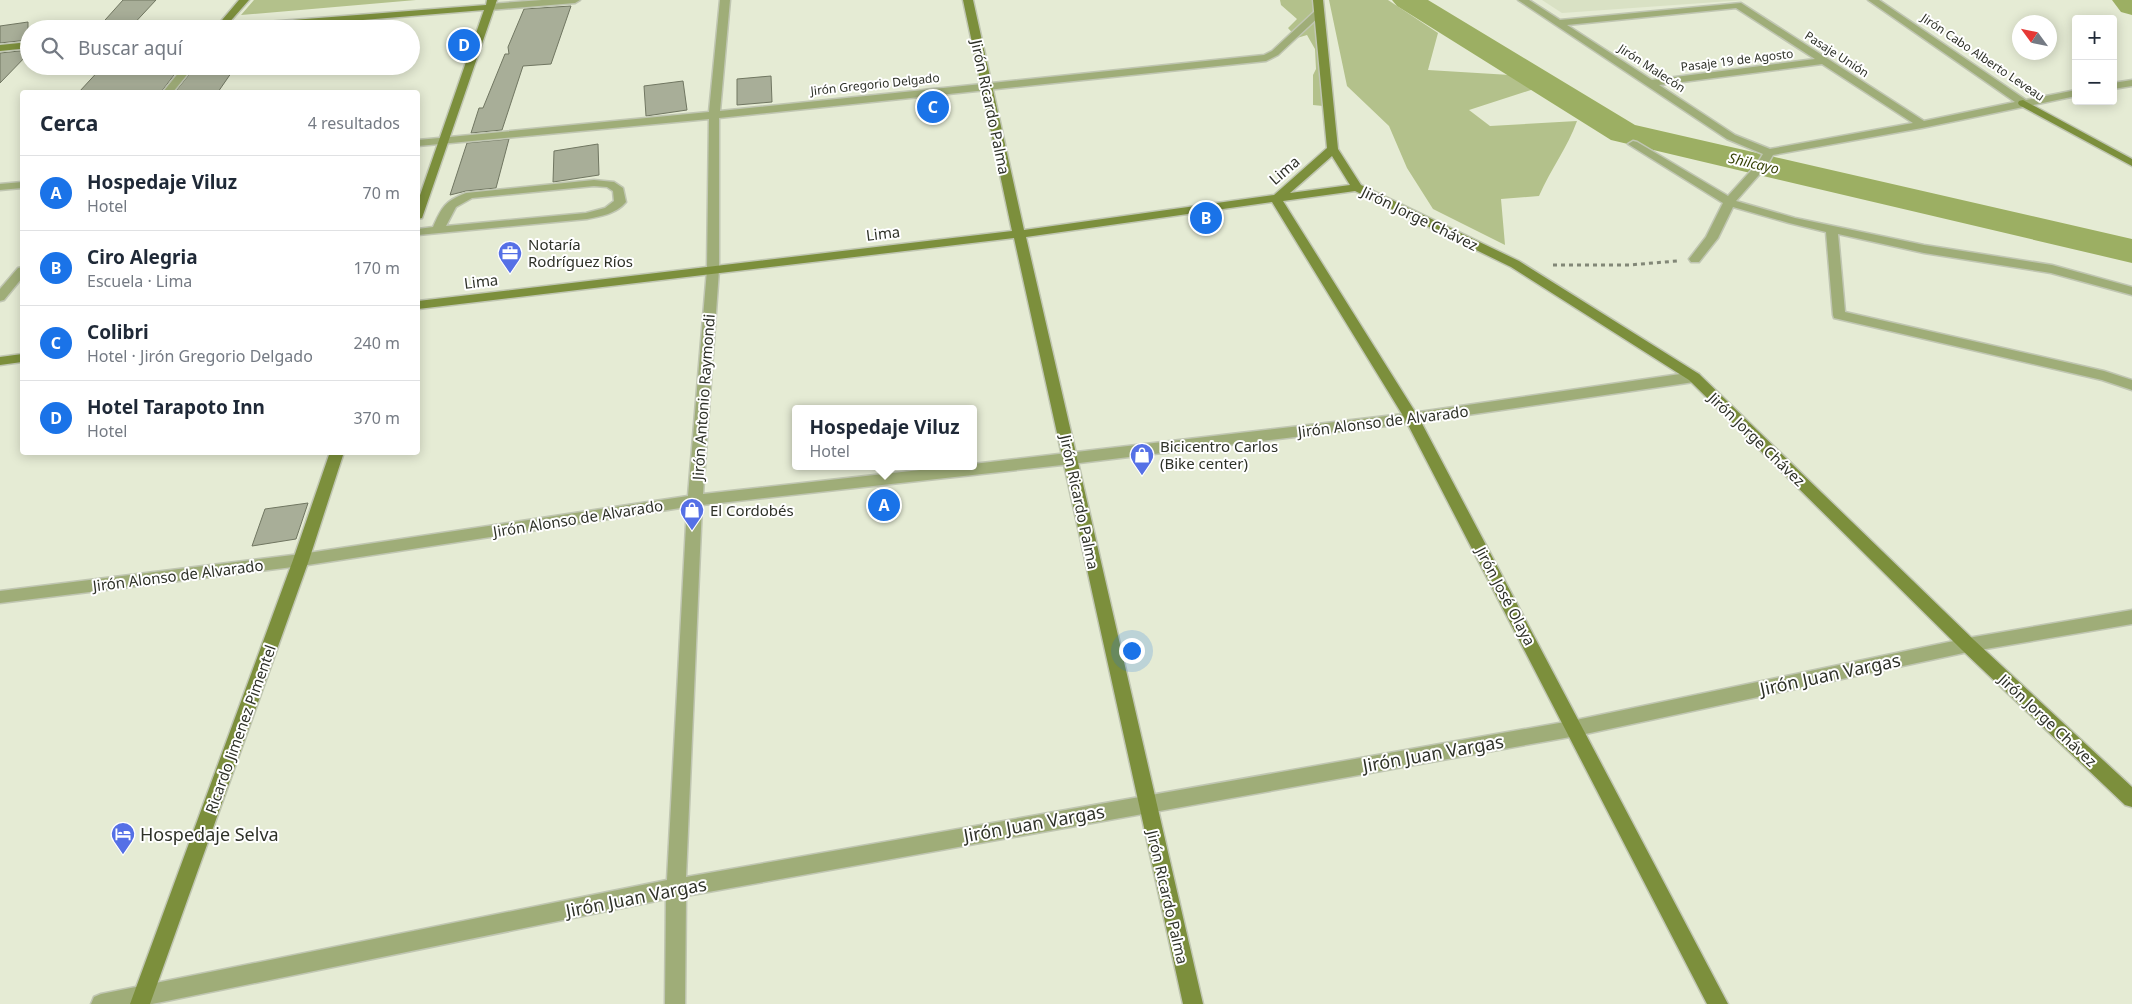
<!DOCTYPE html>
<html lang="es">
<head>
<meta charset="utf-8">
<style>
	:root { --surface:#fff; --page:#f6f6f7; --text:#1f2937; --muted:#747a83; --line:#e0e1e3; --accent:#1a73e8 }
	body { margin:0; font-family:"Noto Sans",sans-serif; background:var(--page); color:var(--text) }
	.controls { position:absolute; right:15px; top:15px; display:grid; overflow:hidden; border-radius:5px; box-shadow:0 2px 12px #0003 }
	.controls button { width:45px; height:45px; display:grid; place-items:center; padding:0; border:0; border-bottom:1px solid var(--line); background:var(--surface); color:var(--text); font:25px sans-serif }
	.compass { position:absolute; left:2012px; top:15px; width:45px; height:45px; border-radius:50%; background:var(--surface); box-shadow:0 2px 12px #0003; rotate:303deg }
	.you { position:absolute; left:1131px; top:650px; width:18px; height:18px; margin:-12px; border:4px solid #fff; border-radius:50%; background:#1a73e8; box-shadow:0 0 0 8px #1a73e833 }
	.badge { display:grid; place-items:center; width:32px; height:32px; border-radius:50%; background:var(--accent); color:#fff; font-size:16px; font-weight:700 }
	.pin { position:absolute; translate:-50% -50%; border:2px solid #fff; box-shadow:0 1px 5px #0006 }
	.popup { position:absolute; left:792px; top:405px; width:185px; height:65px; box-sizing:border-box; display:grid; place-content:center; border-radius:5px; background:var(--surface); filter:drop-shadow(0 1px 4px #0005); font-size:16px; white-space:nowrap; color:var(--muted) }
	.popup b { font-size:19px; color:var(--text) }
	.popup::after { content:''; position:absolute; left:50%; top:100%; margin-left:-10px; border:10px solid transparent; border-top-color:var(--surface) }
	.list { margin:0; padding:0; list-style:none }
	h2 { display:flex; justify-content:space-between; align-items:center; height:65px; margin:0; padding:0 20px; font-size:21px }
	h2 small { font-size:16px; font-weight:400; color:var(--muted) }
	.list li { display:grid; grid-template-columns:32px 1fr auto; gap:15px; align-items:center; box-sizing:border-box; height:75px; padding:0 20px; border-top:1px solid var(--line) }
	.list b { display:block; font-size:19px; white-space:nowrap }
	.list p { margin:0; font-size:16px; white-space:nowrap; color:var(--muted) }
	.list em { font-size:16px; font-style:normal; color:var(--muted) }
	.icon { flex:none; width:28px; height:28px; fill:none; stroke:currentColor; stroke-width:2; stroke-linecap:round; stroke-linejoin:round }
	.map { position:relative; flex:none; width:2132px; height:1004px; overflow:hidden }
	.search { position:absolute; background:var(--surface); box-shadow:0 2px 12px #0003; left:20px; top:20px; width:400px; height:55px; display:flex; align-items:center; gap:12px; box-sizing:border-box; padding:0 18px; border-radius:28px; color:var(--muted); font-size:19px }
	.panel { position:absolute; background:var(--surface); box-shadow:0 2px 12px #0003; left:20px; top:90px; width:400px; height:365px; border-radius:5px }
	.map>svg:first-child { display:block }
</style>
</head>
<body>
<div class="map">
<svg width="2132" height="1004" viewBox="0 0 2132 1004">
	<rect width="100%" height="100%" fill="#e5ebd4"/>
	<path fill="#d9e1c4" d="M1542,0H1745L1562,13Z"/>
	<path fill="#b3c18b" d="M254,0H416L241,15Z
		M1280,0H1312L1321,52L1323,106L1313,105V75L1316,69L1315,49L1307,35L1297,38L1288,28L1297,19L1281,5Z
		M1329,0H1388L1438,33L1428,70L1510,75L1534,89L1469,110L1490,126L1577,121C1568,147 1550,170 1539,196L1501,199L1505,245L1433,209L1407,168L1389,126L1347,86Z"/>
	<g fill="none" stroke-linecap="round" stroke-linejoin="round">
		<path fill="#9caf63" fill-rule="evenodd" d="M1392,0H1428L1635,125L2132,239V263L1611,140L1397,6Z
			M2112,0H2132V15L2121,12Z"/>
	</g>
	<path fill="#a8ae98" stroke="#707661" d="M123,0H156L129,29H97Z
		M571,6L551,64L523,66L502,130L471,133L479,108H483L505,54H509L508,47L524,9Z
		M28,22V40L0,43V26Z
		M29,50V53L0,83V53Z
		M103,66H181L161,92H79Z
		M196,66H236L218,92H175Z
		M771,76L772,102L737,105V79Z
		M683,81L687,110L646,116L644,86Z
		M509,139L496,188L466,191L450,195L467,143Z
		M598,144L599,175L553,182L554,151Z
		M308,503L296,539L252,546L265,509Z"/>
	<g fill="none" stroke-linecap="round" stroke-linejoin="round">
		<g stroke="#c0c6b2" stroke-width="3">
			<path id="lane" d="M594,180L614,182L623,188L626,202C616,214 601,216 587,219L418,235V229L433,227C442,207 445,201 466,193ZM594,186L607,187L613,191L614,201L605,208L586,213L446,226L456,207L472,198Z"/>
		</g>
		<g stroke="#c0c6b2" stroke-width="3">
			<path id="street" d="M542,0H580L575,3L490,10L485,7L490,4Z
				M720,0H730L720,111L1264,55L1272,51L1315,11L1318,10L1323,13L1278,55L1266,61L719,118V270L703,494L956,466H973V464L1412,413L1694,372L1699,374L1701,377L1699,380L1694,382L1412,423L1071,464L702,505L686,877L1576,720L1968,638L2132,610V624L1968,652L1576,736L686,896L685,1004H665L666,899L152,1004H91L94,997L101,994L667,880L687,507L301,566L0,603V591L301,554L688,496L707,270L709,119L418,146V140L709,112Z
				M1518,0H1529L1560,20L1741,3L1924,121L2015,102L1868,0H1879L2026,100L2076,90V96L1922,128L1773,155L1766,167L1736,201L1795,218L1924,245L2052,265L2132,287V295L2051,273L1924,253L1838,234L1845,312L2104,371L2132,380V390L2102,380L1834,318L1833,315L1826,232L1789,223L1733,207L1718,238L1699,262H1691L1689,259L1706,237L1723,203L1628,144L1633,141L1637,142L1728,196L1757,164L1763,154L1727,139ZM1736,8L1815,59L1652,80L1567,25ZM1822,64L1913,123L1770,149L1735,135L1659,85Z
				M184,66H194L173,92H163Z
				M2132,80V86L2113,89V83Z
				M22,182V188L0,190V184Z
				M22,267V278L4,300L0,301V289L18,268Z"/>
		</g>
		<g stroke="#c0c6b2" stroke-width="3">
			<path id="secondary" d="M239,0H249L227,25L486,5L487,0H497L422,218L418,219V201L484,10L254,29H211L217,26Z
				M963,0H973L1024,230L1274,195L1327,148L1313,0H1323L1338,149L1361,185L1519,261L1699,374L1974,640L2132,787V807L2125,805L1962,650L1689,380L1511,267L1355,191L1283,201L1419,418L1728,1004H1707L1405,419L1272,202L1026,237L1203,1004H1183L1014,238L418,309V301L1012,231ZM1332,156L1350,185L1290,193Z
				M29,42V48L0,51V45Z
				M2023,100L2132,159V166L2019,105L2018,103L2019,101Z
				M22,354V362L0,365V357Z
				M330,452H344L309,560L150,1004H130L293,560Z"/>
		</g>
		<path stroke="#828777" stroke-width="3" stroke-dasharray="4 4" stroke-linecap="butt" d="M1553,265H1629L1677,261"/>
		<use href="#lane" fill="#9fad78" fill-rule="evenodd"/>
		<use href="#street" fill="#9fad78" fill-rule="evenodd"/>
		<use href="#secondary" fill="#7c8f3c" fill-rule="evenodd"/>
	</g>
	<defs>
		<g id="office-pin" transform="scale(1.25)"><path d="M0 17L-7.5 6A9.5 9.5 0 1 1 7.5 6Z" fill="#5570e6" stroke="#fff"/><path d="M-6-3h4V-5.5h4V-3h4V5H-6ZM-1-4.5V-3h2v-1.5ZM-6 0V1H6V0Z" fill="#fff"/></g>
		<g id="shop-pin" transform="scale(1.25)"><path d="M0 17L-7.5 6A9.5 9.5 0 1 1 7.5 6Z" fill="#5570e6" stroke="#fff"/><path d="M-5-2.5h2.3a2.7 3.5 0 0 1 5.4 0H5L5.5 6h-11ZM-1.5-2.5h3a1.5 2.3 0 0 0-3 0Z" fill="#fff"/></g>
		<g id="hotel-pin" transform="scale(1.25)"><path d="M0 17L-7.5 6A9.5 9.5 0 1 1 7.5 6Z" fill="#5570e6" stroke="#fff"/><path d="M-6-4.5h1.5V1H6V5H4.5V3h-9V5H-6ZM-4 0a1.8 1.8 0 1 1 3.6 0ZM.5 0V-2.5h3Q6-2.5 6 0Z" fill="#fff"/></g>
	</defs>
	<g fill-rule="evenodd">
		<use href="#office-pin" x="510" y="253"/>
		<use href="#shop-pin" x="1142" y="455"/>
		<use href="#shop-pin" x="692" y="510"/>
		<use href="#hotel-pin" x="123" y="834"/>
	</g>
	<g text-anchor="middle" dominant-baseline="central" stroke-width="4" stroke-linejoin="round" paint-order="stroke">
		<g font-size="12" fill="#2e3128" stroke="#fff">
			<text transform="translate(1837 54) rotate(33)">Pasaje Unión</text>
			<text transform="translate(1983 57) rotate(34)">Jirón Cabo Alberto Leveau</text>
			<text transform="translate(1737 60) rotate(-7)">Pasaje 19 de Agosto</text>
			<text transform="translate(1652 68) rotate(33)">Jirón Malecón</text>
			<text transform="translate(875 84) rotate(-6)">Jirón Gregorio Delgado</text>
		</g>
		<g font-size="14" font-style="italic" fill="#374206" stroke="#fff">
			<text transform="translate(1754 163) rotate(13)">Shilcayo</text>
		</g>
		<g font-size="15" fill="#2e3128" stroke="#fff">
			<text transform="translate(991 107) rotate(78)">Jirón Ricardo Palma</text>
			<text transform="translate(1284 170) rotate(-41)">Lima</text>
			<text transform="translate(1420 218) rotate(26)">Jirón Jorge Chávez</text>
			<text transform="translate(883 233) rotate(-7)">Lima</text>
			<text transform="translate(481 281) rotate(-7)">Lima</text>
			<text transform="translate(703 397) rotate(-86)">Jirón Antonio Raymondi</text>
			<text transform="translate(1383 421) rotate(-7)">Jirón Alonso de Alvarado</text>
			<text transform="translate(1757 439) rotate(44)">Jirón Jorge Chávez</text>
			<text transform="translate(1080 502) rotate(78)">Jirón Ricardo Palma</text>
			<text transform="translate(578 518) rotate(-9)">Jirón Alonso de Alvarado</text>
			<text transform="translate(178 575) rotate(-7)">Jirón Alonso de Alvarado</text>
			<text transform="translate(1506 596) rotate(62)">Jirón José Olaya</text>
			<text transform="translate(2048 720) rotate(43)">Jirón Jorge Chávez</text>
			<text transform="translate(240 729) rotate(-70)">Ricardo Jimenez Pimentel</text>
			<text transform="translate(1168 897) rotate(77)">Jirón Ricardo Palma</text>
		</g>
		<g font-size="15" fill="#2e3128" stroke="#fff" text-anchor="start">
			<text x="528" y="244">Notaría<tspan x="528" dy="17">Rodríguez Ríos</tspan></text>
			<text x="1160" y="446">Bicicentro Carlos<tspan x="1160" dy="17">(Bike center)</tspan></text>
			<text x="710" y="510">El Cordobés</text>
		</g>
		<g font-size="18" fill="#2e3128" stroke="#fff">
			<text transform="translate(1830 674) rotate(-12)">Jirón Juan Vargas</text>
			<text transform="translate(1433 753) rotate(-10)">Jirón Juan Vargas</text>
			<text transform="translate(1034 823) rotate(-10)">Jirón Juan Vargas</text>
			<text transform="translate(636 897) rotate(-11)">Jirón Juan Vargas</text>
		</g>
		<g font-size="18" fill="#2e3128" stroke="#fff" text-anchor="start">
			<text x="140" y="834">Hospedaje Selva</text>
		</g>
	</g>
</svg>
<div class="controls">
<button>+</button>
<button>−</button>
</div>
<svg class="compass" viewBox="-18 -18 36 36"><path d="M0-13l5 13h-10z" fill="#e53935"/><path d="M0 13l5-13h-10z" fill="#747a83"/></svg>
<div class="you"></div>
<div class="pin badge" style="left:884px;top:505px">A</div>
<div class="popup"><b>Hospedaje Viluz</b>Hotel</div>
<div class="pin badge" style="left:1206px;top:218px">B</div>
<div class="pin badge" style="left:933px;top:107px">C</div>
<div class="pin badge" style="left:464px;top:45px">D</div>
<div class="search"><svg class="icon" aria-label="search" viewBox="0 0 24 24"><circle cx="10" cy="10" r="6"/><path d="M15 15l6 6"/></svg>Buscar aquí</div>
<section class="panel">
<h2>Cerca<small>4 resultados</small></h2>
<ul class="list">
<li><span class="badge">A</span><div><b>Hospedaje Viluz</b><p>Hotel</p></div><em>70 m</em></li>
<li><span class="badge">B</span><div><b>Ciro Alegria</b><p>Escuela · Lima</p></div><em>170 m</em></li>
<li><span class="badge">C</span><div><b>Colibri</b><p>Hotel · Jirón Gregorio Delgado</p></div><em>240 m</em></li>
<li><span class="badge">D</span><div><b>Hotel Tarapoto Inn</b><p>Hotel</p></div><em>370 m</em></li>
</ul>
</section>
</div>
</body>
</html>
